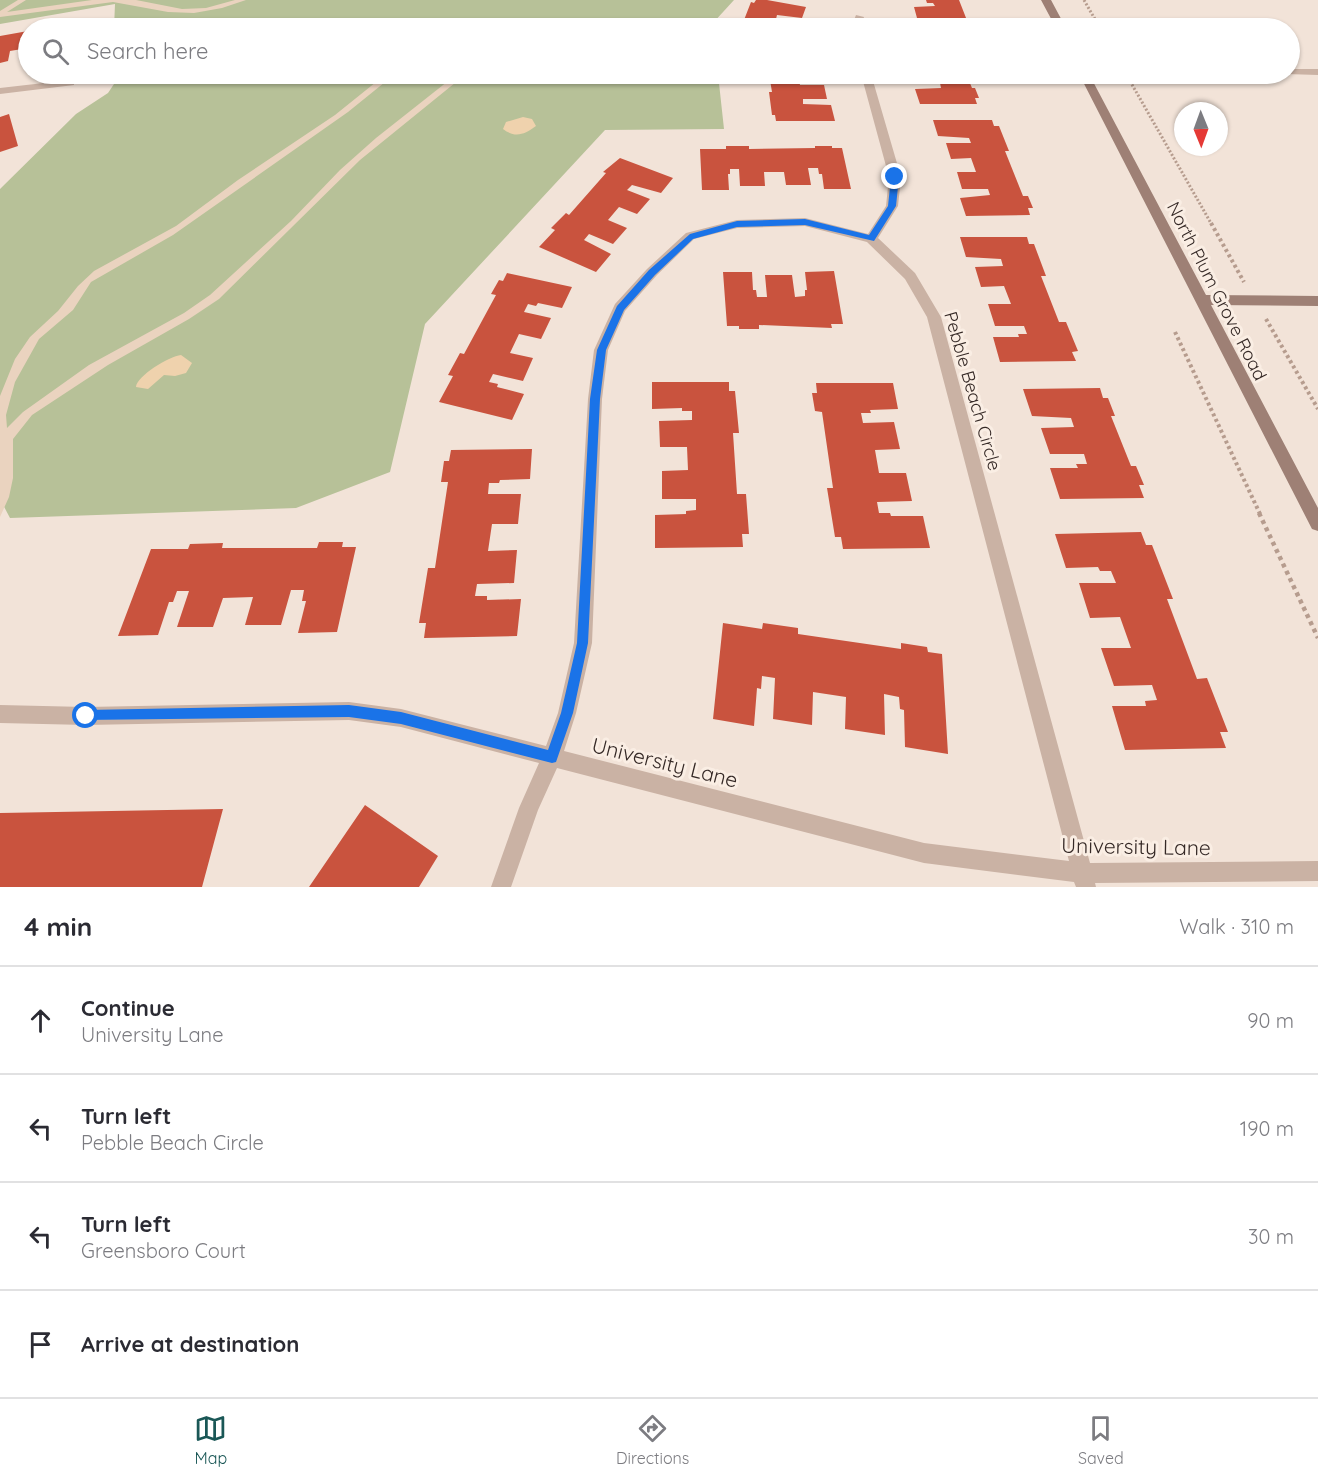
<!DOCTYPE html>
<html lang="en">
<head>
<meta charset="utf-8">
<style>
	:root { --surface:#fff; --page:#f2f2f3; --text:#2b2b33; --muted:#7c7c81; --line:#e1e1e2; --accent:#1a5756 }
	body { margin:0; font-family:Quicksand,sans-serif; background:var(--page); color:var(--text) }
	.compass { position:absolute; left:1174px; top:102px; width:54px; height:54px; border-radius:50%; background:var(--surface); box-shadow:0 2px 4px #0004; rotate:179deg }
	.stop { position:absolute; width:18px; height:18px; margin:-14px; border:4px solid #1a73e8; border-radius:50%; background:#fff }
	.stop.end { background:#1a73e8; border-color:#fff; box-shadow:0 2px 6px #0008 }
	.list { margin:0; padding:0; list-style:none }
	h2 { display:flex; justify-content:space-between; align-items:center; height:78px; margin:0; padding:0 24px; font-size:26px }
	h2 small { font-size:20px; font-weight:400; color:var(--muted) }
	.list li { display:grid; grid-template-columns:39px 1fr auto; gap:18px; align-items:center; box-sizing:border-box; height:108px; padding:0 24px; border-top:2px solid var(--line) }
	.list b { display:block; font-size:22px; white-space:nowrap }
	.list p { margin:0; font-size:20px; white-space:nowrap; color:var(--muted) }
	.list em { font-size:20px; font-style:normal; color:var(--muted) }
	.icon { flex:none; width:33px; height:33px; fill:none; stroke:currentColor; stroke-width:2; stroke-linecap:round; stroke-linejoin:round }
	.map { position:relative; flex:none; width:1318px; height:887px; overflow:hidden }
	.search { position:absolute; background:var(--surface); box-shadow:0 2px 4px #0004; left:18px; right:18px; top:18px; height:66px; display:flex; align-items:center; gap:15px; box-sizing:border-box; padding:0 21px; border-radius:33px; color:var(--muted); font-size:22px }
	.sheet { height:510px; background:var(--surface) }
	nav { display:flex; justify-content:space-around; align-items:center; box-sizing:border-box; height:84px; border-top:2px solid var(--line); background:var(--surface); font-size:16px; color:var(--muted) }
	nav a { display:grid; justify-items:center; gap:3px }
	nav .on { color:var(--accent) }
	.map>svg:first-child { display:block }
</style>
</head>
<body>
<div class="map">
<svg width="1318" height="887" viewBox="0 0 1318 887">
	<rect width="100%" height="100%" fill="#f2e3d8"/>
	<path fill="#b7c198" d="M0,0H734L713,23V28H114L115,4L0,24Z
		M118,74H718L724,129L605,130L425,324L390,472L296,508L10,518L0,499V189L76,114L108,93L118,78Z"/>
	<path fill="#efd2ad" d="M523,117L532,119L536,126C524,135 515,138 503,129L506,122Z
		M181,355L192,363L186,373L175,376L164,375L148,389L136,387C137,376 169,356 181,355Z"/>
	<path fill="#ead3bf" d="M18,0H26L7,12L92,0H136L182,9L206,8L235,0H246L222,8L194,13L168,12L113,2L0,17V11Z
		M386,74H395L348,112L173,235L91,282L73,310L39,339L15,382L6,415L7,428L23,412L89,365L184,313L210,295L291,221L340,170L376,138L457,74H466L360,160L219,299L189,319L108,365L32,415L13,439V478L9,497L0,517V396L15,359L30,337L58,311L78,286L94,271L176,226L238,180L335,115Z"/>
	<path fill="#c9533e" d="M756,0H767L806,7L802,18L777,15L776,19L797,23L795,28H738L742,20H744L751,2L754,3Z
		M926,0H959L968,23L972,22L974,28H918L917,24L941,22L939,18H917L914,7L935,6L933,3H927Z
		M89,21V28H52V27Z
		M28,31V48L10,51L8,61L0,63V36Z
		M765,74H825L826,79L799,80L800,85H824L827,99H803V104L831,105L835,121H776L775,115H772L769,92H772L770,80H766Z
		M913,74H968L969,76H967L972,88H975L979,98H975L977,104H920L915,89L941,88L940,83H916Z
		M9,114L18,146L0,152V117Z
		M933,120H992L994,126H999L1009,151H1005L1023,196H1028L1033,208H1028L1030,215L966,216L960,198L990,195L988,189H962L957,172H976L971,158L951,159L946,143H971L969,138L938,136Z
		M726,146H749V149L815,148V146H832V148H842L851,189H824L822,174H819L818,168H808L811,185H786L784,172H764L765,186H740L739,169H730V174H728L729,190H702L700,149H726Z
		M620,158L673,178L661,193L632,185L627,190L650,199L637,214L619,207L608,220L627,228L613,244L589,234L584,240L611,254L596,272L539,247L555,230L551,228L566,213L569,215L606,173L603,172Z
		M960,237H1027L1029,244H1034L1046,276H1041L1059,322H1066L1078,351L1072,352L1076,361L1000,362L993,337H1019L1018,334H1027L1024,326H995L988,304H1011L1004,286L981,287L975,267L1003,266L1001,259L966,257Z
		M834,271L843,324H831L832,328L759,325V329H739V326H727L723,272H752L753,290H756L757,297H767L765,275H792L795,297L805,296V290H807L805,272Z
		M507,273L572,287L562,308L538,303L536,306L528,304L524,312L551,318L541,339L519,334L510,353L533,358L523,381L493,374L489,382L498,384L497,387L524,394L512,420L439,402L453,376L448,375L460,353L464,354L496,295L491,294L499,280L503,281Z
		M652,382H729V391H735L739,433H733L737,494H746L749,534H742L743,547L655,548V515L686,514V511L696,510V499H662V471L688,470L687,447H660L659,421L692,420V411H682V408L652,409Z
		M816,383H893L898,409L870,410L871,413H861L863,423L894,422L900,449L875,450L879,473H906L912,501L877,502L879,513H890L891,516H923L930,548L843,549L841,537H835L827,488H833L822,412L815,411L812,393H817Z
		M1100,388L1103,398H1108L1115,416H1111L1131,466H1136L1144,485H1139L1144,498L1060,499L1050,468H1078L1076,464H1087L1084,454H1050L1041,428L1074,427L1071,418L1032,416L1023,389Z
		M532,449L530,479L500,480L499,483H489L488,494H521L518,524H492L488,551L517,550L514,583L477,584L475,596H487V600L521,599L517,636L424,638L426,623H419L428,568H435L448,482H441L444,461H449L451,450Z
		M1141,532L1146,545H1152L1173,599H1167L1197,679L1207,678L1228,732H1220L1226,748L1125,750L1112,706H1146L1145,701L1157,700L1152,685L1114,686L1101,648H1131L1120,617L1090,618L1079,583H1116L1111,571H1100L1098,567L1066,568L1055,534Z
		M319,542H343L342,547H356L337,632L298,633L306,601H302L304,590H291L281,625H245L253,597L223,598L213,627H177L189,591H177L173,602H169L158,635L118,636L151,549H188L190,544L223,543L222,548H317Z
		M723,623L762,629L763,623L798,628V634L901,649V643L927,647L928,652L942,654L948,754L905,747L904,710L900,709L899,697L884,694L885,735L845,729L846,697L813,692L812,725L773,719L775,678L762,676L761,689L757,688L754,726L713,719Z
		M365,805L438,856L419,887H309Z
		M223,809L202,887H0V813Z"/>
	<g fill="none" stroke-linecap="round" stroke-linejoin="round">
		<path stroke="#b69c8e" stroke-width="3" stroke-dasharray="2 2" stroke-linecap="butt" d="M1084,0L1100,28
			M1126,74L1212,225"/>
		<path stroke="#b69c8e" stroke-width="4" stroke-dasharray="3 3" stroke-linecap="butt" d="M1211,223L1244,282
			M1266,319L1318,409
			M1175,332L1260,514"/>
		<path stroke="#b69c8e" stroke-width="4.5" stroke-dasharray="4 4" stroke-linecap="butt" d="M1259,513L1318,638"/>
		<path fill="#cab2a4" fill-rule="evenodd" d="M856,15L864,17L861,28H851Z
			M1290,69H1318V75L1286,74H1290Z
			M861,74H871L901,177L898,206L878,238L915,273L941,317L1090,863L1318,861V881L1095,883L1096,887H1076L1074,882L924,863L557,768L538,810L511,887H491L519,808L539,763L401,727L349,720L86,725L0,723V705L86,707L349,702L401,709L546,746L558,713L574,643L588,399L594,350L615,304L647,269L686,233L690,232L737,220L805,218L868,234L886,206L889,177ZM805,226L867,242L905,279L927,317L1069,861L924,843L564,751L576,713L592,643L602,399L608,350L625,311L657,275L694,239L737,228Z
			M70,80L74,81V85L0,94V88Z"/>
		<path fill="#9e8075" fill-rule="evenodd" d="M1041,0H1051L1066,28H1056Z
			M1079,74H1089L1206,295L1318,296V306L1211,305L1318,508V531L1312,529Z"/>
	</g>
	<path fill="#1a73e8" d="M895,174L899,177L896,206L874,241L805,225L737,227L693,239L655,275L624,310L606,350L600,399L588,643L573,713L556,762L552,763L401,724L349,717L82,720V712L86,710L349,705L401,712L548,750L561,713L577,643L590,399L597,350L617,306L649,270L690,234L737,221L805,219L869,235L888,206L891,177Z"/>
	<g text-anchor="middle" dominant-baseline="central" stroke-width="6" stroke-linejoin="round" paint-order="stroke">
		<g font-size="18" fill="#352926" stroke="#faeee4">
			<text transform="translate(1217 291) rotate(63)">North Plum Grove Road</text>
			<text transform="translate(973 391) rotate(74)">Pebble Beach Circle</text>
		</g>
		<g font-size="21" fill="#352926" stroke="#faeee4">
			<text transform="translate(665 762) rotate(14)">University Lane</text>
			<text transform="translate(1136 846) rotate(1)">University Lane</text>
		</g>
	</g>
</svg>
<svg class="compass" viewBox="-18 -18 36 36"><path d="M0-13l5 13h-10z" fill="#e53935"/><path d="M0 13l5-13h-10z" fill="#7c7c81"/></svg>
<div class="stop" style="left:86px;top:716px"></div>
<div class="stop end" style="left:895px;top:177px"></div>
<div class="search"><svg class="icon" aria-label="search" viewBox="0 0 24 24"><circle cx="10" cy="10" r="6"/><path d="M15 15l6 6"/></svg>Search here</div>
</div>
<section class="sheet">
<h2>4 min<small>Walk · 310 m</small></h2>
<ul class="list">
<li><svg class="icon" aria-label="ahead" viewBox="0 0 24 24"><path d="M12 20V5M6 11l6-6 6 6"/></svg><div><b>Continue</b><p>University Lane</p></div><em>90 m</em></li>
<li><svg class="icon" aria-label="left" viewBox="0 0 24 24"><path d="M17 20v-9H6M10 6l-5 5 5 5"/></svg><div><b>Turn left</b><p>Pebble Beach Circle</p></div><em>190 m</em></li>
<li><svg class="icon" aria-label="left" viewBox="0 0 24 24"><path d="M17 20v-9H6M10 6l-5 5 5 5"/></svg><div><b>Turn left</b><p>Greensboro Court</p></div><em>30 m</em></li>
<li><svg class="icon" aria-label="arrive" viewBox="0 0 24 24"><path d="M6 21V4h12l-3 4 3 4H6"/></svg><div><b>Arrive at destination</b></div></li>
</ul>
</section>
<nav>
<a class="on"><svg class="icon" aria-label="map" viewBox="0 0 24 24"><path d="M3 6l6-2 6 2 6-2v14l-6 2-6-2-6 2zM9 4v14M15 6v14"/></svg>Map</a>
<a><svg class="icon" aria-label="directions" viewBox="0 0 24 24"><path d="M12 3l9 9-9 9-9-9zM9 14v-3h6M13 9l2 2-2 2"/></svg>Directions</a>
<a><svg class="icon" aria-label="saved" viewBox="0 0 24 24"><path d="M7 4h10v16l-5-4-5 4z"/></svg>Saved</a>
</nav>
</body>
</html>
